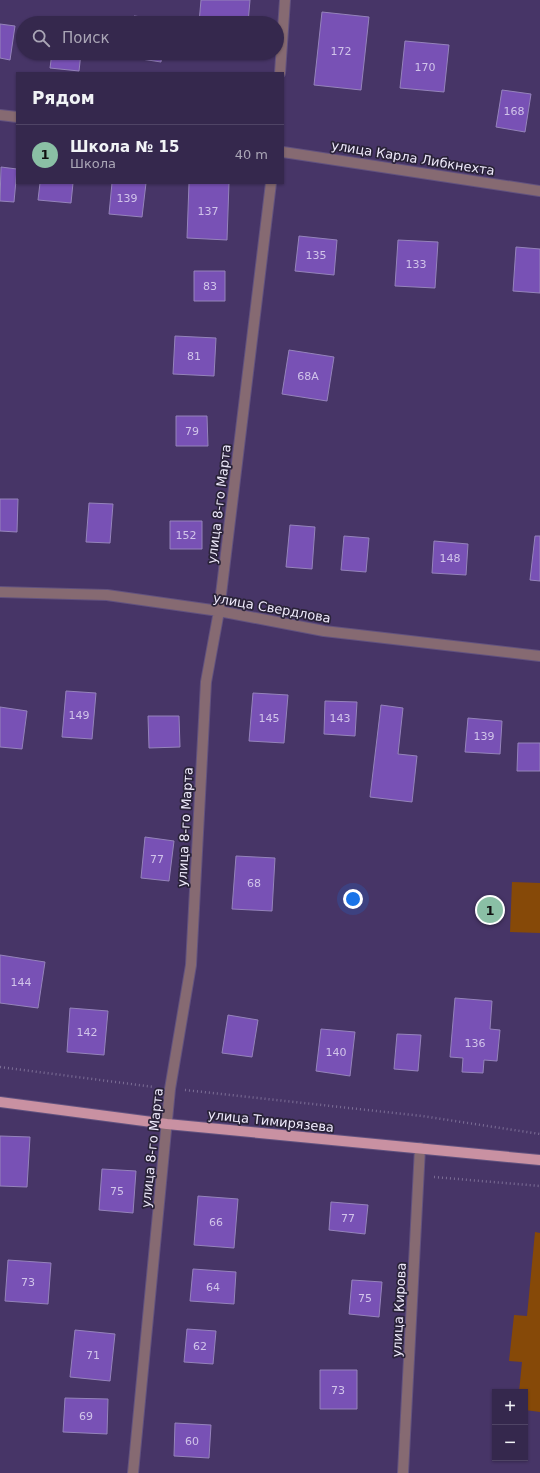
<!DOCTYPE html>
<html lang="ru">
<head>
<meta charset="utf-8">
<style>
	:root { --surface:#35284d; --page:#3d3054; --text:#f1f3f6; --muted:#aaa6b6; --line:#4f4465; --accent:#8abfa5 }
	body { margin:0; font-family:"DejaVu Sans",sans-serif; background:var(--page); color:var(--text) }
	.controls { position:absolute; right:12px; bottom:12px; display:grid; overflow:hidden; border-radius:0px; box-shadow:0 1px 3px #0004 }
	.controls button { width:36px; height:36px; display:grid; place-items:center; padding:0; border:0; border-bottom:1px solid var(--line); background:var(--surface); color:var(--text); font:20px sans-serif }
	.you { position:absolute; left:353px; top:899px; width:14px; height:14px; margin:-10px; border:3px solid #fff; border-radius:50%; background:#1a73e8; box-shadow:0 0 0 6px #1a73e833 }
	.badge { display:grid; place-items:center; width:26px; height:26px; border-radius:50%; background:var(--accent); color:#111; font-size:13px; font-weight:700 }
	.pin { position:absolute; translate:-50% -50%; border:2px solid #fff; box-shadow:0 1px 4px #0006 }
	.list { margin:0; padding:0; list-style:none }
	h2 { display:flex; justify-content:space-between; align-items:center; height:52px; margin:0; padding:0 16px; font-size:17px }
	h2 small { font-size:13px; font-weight:400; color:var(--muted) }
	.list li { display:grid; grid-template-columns:26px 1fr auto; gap:12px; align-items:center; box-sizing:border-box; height:60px; padding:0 16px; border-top:1px solid var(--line) }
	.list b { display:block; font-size:15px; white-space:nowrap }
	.list p { margin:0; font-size:13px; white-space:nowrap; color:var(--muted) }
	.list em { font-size:13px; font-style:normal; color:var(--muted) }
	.icon { flex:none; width:22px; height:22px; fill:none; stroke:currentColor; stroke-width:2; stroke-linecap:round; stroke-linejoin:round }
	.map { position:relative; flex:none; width:540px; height:1473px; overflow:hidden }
	.search { position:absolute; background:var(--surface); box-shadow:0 1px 3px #0004; left:16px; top:16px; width:268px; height:44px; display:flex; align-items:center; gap:10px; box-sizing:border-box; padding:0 14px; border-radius:22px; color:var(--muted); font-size:15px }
	.panel { position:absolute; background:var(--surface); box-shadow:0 1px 3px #0004; left:16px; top:72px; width:268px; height:112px; border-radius:0px }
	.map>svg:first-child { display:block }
</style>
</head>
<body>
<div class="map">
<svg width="540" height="1473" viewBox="0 0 540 1473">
	<rect width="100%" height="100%" fill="#473567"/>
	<path fill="#864908" d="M512,882L540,883V933L510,932Z
		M535,1232L540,1233V1412L525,1410V1392H519L522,1362L509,1361L514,1315L527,1316Z"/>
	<path fill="#7851b5" stroke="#9583bb" d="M201,0H250L248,23H199Z
		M322,12L369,17L361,90L314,85Z
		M134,16L166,20V23H133Z
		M0,24L15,26L10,60L0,58Z
		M405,41L449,45L444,92L400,88Z
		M52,53H81L79,71L50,68Z
		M129,53H162L161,62L128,57Z
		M502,90L531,94L525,132L496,127Z
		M1,167L17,169L14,202L0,201Z
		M40,183H73L71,203L38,200Z
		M112,183H146L142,217L109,214Z
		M189,183H229L227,240L187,238Z
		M299,236L337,240L334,275L295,271Z
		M398,240L438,242L435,288L395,286Z
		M516,247L540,249V293L513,291Z
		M194,271H225V301H194Z
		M175,336L216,338L214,376L173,374Z
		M289,350L334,357L327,401L282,394Z
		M176,416H207L208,446H176Z
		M0,499H18L17,532L0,531Z
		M89,503L113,504L110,543L86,542Z
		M170,521H202V549H170Z
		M290,525L315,527L312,569L286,567Z
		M344,536L369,538L366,572L341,570Z
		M535,536H540V581L530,580Z
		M434,541L468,544L466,575L432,573Z
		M66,691L96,693L92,739L62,737Z
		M253,693L288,695L284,743L249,741Z
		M325,701L357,702L355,736L324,734Z
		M381,705L403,708L398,754L417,756L412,802L370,797Z
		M0,707L27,711L22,749L0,747Z
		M148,716H179L180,747L149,748Z
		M468,718L502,721L500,754L465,752Z
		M518,743H540V771H517Z
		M145,837L174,841L169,881L141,878Z
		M236,856L275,858L272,911L232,909Z
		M0,955L45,962L38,1008L0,1003Z
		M455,998L492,1001L490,1029L500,1030L497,1061L484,1060L483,1073L462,1072L463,1058L450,1057Z
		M70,1008L108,1011L104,1055L67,1052Z
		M228,1015L258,1020L252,1057L222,1053Z
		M321,1029L355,1032L350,1076L316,1071Z
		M397,1034L421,1035L418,1071L394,1069Z
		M0,1136L30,1137L27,1187L0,1186Z
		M102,1169L136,1171L133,1213L99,1210Z
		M198,1196L238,1199L234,1248L194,1245Z
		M331,1202L368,1205L365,1234L329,1230Z
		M8,1260L51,1263L48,1304L5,1301Z
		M193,1269L236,1272L234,1304L190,1301Z
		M352,1280L382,1282L379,1317L349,1314Z
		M187,1329L216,1331L213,1364L184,1362Z
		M75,1330L115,1334L110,1381L70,1377Z
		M320,1370H357V1409H320Z
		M65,1398L108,1399L107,1434L63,1432Z
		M175,1423L211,1425L209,1458L174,1456Z"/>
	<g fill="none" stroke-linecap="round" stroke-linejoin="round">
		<g stroke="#62527f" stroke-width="12">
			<path id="minor" d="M280,73L285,0
				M0,115L17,117
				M283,152L540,191
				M0,592L107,595L219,611L324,631L540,656
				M133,1473L170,1089L191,965L206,682L219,611L271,183
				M403,1473L420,1148"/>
		</g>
		<g stroke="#62527f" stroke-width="12">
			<path id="major" d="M0,1102L167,1124L540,1160"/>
		</g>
		<path stroke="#7c6e96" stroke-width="2.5" stroke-dasharray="1 3" stroke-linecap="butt" d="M0,1067L154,1087
			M185,1090L422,1116L540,1134
			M434,1177L540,1186"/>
		<use href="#minor" stroke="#866a72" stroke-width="10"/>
		<use href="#major" stroke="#c991a2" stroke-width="10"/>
	</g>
	<g text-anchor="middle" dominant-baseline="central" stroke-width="3.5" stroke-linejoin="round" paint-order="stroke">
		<g font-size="11" fill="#d1c4ea">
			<text x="341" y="51">172</text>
			<text x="425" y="67">170</text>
			<text x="514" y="111">168</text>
			<text x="127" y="198">139</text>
			<text x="208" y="211">137</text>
			<text x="316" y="255">135</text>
			<text x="416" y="264">133</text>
			<text x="210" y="286">83</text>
			<text x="194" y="356">81</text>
			<text x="308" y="376">68А</text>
			<text x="192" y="431">79</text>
			<text x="186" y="535">152</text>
			<text x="450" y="558">148</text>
			<text x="79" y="715">149</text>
			<text x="269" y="718">145</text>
			<text x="340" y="718">143</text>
			<text x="484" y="736">139</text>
			<text x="157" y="859">77</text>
			<text x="254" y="883">68</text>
			<text x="21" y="982">144</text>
			<text x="87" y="1032">142</text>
			<text x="475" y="1043">136</text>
			<text x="336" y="1052">140</text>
			<text x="117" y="1191">75</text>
			<text x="348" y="1218">77</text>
			<text x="216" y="1222">66</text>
			<text x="28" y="1282">73</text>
			<text x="213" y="1287">64</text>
			<text x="365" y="1298">75</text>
			<text x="200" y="1346">62</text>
			<text x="93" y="1355">71</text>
			<text x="338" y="1390">73</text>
			<text x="86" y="1416">69</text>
			<text x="192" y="1441">60</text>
		</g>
		<g font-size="13" fill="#efeafc" stroke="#2a2339">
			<text transform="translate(413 158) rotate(9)">улица Карла Либкнехта</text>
			<text transform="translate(219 504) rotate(-83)">улица 8-го Марта</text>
			<text transform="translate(272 608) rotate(10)">улица Свердлова</text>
			<text transform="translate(185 827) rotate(-87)">улица 8-го Марта</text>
			<text transform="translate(271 1121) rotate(6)">улица Тимирязева</text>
			<text transform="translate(152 1148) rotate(-84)">улица 8-го Марта</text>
			<text transform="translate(399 1310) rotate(-87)">улица Кирова</text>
		</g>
	</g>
</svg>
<div class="controls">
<button>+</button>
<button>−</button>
</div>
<div class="you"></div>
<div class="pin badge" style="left:490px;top:910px">1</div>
<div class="search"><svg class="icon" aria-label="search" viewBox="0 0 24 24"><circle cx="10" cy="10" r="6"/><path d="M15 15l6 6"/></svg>Поиск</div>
<section class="panel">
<h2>Рядом<small></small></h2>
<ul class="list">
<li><span class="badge">1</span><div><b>Школа № 15</b><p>Школа</p></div><em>40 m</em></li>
</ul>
</section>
</div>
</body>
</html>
